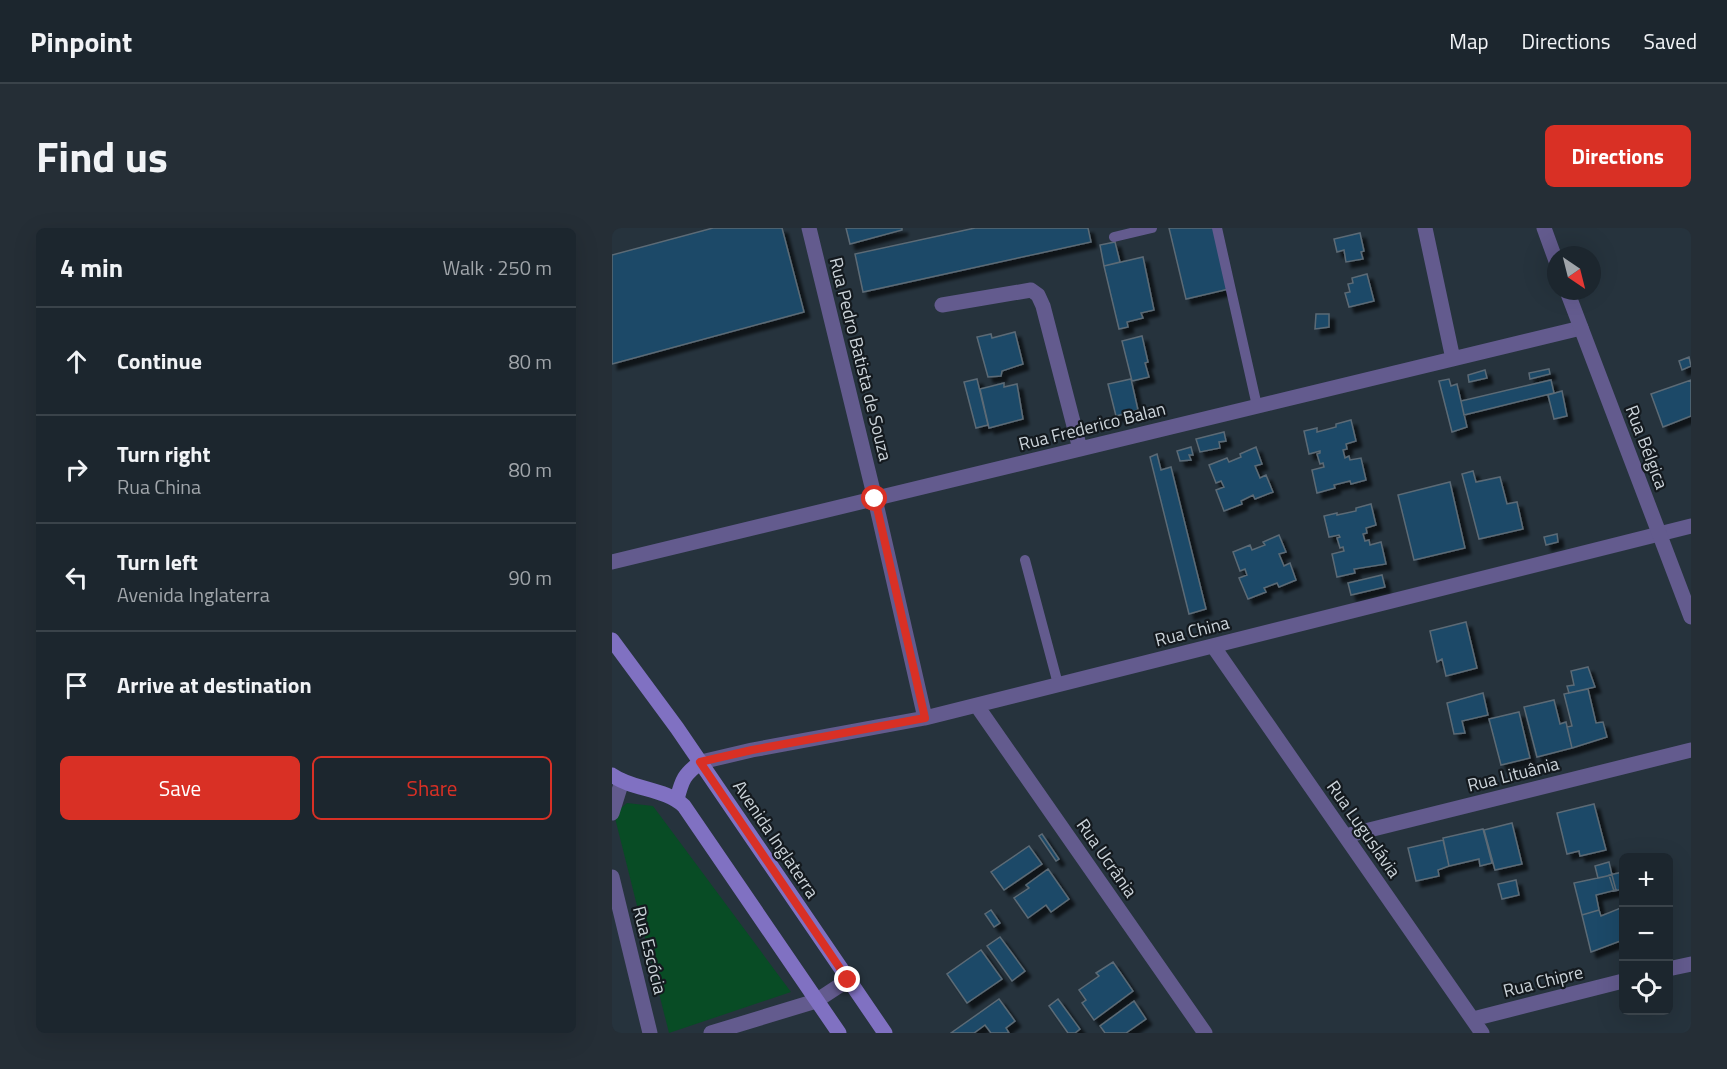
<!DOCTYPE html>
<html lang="en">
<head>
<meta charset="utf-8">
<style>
	:root { --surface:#1c262e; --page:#252e36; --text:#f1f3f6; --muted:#a0a5aa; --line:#3a434a; --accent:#d93025 }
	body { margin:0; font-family:"Titillium Web",sans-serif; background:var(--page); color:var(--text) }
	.controls { position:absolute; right:18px; bottom:18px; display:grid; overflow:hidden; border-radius:9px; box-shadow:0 6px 24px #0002 }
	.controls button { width:54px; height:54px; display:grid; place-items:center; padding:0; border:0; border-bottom:2px solid var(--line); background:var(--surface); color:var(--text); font:30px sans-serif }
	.compass { position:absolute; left:935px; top:18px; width:54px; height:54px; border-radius:50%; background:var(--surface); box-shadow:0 6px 24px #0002; rotate:145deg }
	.stop { position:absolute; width:18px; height:18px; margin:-14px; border:4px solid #d93025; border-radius:50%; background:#fff }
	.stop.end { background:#d93025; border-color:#fff; box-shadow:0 2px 6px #0008 }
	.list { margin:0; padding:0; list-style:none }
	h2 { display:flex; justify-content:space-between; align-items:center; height:78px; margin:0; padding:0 24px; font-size:26px }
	h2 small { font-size:20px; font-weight:400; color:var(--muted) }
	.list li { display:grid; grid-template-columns:39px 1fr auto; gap:18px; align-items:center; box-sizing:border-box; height:108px; padding:0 24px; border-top:2px solid var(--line) }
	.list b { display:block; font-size:22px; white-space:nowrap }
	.list p { margin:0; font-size:20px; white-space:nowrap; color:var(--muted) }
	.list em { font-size:20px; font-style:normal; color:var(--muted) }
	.actions { display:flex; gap:12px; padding:18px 24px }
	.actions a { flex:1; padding:14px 0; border:2px solid var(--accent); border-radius:9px; text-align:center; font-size:21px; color:var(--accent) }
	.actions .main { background:var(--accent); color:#fff }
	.icon { flex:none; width:33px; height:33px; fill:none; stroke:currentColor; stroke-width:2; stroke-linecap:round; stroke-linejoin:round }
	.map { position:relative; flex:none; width:1079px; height:805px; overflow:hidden; border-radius:9px }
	header { display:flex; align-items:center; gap:36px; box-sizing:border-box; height:84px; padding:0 30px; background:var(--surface); border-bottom:2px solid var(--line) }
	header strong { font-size:28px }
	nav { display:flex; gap:33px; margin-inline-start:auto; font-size:21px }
	.intro { display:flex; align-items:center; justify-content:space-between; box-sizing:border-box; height:144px; padding:0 36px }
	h1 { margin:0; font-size:42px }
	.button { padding:15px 27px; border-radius:9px; background:var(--accent); color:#fff; font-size:21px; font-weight:700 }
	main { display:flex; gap:36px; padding:0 36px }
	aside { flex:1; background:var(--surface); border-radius:9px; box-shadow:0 6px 24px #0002 }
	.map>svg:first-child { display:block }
</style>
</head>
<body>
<header>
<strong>Pinpoint</strong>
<nav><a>Map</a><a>Directions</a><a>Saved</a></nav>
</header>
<div class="intro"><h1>Find us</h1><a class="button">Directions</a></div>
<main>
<aside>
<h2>4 min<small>Walk · 250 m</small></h2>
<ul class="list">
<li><svg class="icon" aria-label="ahead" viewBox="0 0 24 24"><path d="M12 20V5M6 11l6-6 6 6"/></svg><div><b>Continue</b></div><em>80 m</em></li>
<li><svg class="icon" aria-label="right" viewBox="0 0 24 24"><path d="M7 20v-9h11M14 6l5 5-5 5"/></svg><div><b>Turn right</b><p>Rua China</p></div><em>80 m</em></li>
<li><svg class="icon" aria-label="left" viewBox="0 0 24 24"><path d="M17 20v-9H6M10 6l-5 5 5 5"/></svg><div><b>Turn left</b><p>Avenida Inglaterra</p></div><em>90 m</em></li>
<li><svg class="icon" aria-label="arrive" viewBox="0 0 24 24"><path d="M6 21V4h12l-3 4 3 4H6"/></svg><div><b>Arrive at destination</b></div></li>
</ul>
<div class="actions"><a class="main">Save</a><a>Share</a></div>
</aside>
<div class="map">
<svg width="1079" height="805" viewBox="0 0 1079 805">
	<defs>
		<filter id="shadow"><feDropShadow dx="5.5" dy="5.5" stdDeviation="1.5" flood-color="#0009"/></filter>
	</defs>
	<rect width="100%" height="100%" fill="#26333d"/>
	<path fill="#084c25" d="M15,575L41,578L179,764L57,805L2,586Z"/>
	<path fill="#1a4967" stroke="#5c6b76" stroke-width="1.5" filter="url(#shadow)" d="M101,0H170L192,84L0,136V27Z
		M234,0H290V2L238,16Z
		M363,0H476L479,14L251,64L243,26Z
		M557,0H602L617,61L574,71Z
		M748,5L752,23L749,24L751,31L734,34L732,22L725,24L722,11Z
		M503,14L508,34L492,38L488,17Z
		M531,29L542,82L529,85L531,90L515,94L516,99L507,101L492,38Z
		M755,46L762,73L737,79L733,65L738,64L736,56L741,55L740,50Z
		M704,86H717V99L703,101Z
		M403,104L411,136L390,143L389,148L376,149L365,109L379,106L380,110Z
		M530,108L536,134L533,135L537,149L520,153L510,113Z
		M1077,129L1079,138L1070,142L1067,133Z
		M937,141L938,146L918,151L917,145Z
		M873,142L875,150L857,154L856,147Z
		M365,151L376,197L364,200L352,154Z
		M519,151L526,182L504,188L496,156Z
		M837,151L839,158L845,156L855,199L840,204L827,153Z
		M939,152L942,165L852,187L849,173Z
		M1079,152V188L1051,199L1039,166Z
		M392,155V159L405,156L411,191L377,200L368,161Z
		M950,163L955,188L942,191L936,167Z
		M739,192L744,213L734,216L735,221L731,222L733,230L737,228L738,232L749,230L754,252L739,256L738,253L722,257L723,260L705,265L700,242L712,239L711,235L708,236L705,226L708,225V223L697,226L692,203L705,200V204L724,199V196Z
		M612,204L614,213L607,214L608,220L588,224L584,211Z
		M579,219L581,227H577L579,232L568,233L565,223Z
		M644,219L650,236L643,238L648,250L654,247L661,264L643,271L641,267L629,273L630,276L612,283L604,262L612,259L609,253L604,255L597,237L615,230L617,234L629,229L628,226Z
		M545,226L549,242L559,239L594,381L577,386L538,229Z
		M861,243L864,254L888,249L895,276L905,274L911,301L867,311L850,246Z
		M838,254L853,320L802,332L786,267Z
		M759,276L764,297L754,300L755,305L751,306L753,313L757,312L758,317L769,314L774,336L742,341L743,345L725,349L720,326L732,323L731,319L728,320L725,310L728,309L727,307L717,309L712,288L725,285V287L744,283V280Z
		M945,306L946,314L934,317L932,309Z
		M667,307L674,324L667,326L672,338L678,335L684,352L667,359L665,355L652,360L654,364L636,371L627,350L635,347L633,341L628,343L621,324L638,317L640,322L653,317L651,314Z
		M770,347L773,359L739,367L736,355Z
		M854,394L865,440L834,448L830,431L825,434L818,403Z
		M976,439L983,459L957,465L955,458L962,457L959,443Z
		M976,461L984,495L991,494L995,509L960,520L955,499L960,498L952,466Z
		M871,465L876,487L850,493L853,505L842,506L835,475Z
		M942,472L948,496L954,494L960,520L925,529L912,479Z
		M907,484L918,530L889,537L877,491Z
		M982,576L994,622L968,628L967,623L955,626L945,585Z
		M900,595L910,636L883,642L872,602Z
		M871,601L880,635L868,638L867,631L837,638L831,610Z
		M430,606L447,631L444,633L427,608Z
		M831,612L837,638L826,642L827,648L804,653L796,620Z
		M417,618L430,636L392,662L379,644Z
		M997,634L1000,647L986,650L983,638Z
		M436,641L457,671L439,684L434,677L416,690L402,670L417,660L414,657Z
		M1011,644V661L1002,663L997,647Z
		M1000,647L1004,662L984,667L987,682L970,687L962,655Z
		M904,652L907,667L890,671L886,656Z
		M1011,679V712L979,724L970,687L987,682L989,688Z
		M379,682L388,695L382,699L373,686Z
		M388,709L413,743L400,753L375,718Z
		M369,722L390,751L355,775L335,746Z
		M501,734L521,763L482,792L470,775L474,772L467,762L487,748L484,745Z
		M387,771L403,793L394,800L397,805H379L373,797L362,805H339Z
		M446,771L468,801L463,805H456L437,778Z
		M522,773L534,791L514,805H493L488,798Z"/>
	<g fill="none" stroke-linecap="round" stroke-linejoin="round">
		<path stroke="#635b8e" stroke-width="10" d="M605,0L645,178
			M502,9L540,0
			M413,332L446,456"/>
		<path stroke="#635b8e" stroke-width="15" d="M197,0L263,271L313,490
			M813,0L841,131
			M330,77L419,62L426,67L431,78L468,221
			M0,334L969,100
			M601,418L870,805
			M365,478L593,805
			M89,534L140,522L313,490L1079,298
			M733,608L1079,522
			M1056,741L1079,736
			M861,791L1011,753
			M99,805L204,773L236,752"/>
		<path stroke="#635b8e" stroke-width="15" d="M932,0L944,33
			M955,63L1079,389
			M0,585L10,553
			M0,649L38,805"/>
		<path stroke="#8071c2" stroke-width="15" d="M0,412L65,500L273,805
			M0,547C21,562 53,560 72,578L227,805
			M65,571C70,552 72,546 89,534"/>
	</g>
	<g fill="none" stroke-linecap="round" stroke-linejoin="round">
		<path stroke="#d93025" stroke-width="8" d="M236,752L88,534L140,522L313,490L263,271"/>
	</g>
	<g text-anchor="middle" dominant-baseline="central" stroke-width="4.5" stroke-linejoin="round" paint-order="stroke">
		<g font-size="18" fill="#cbd3d9" stroke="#141a1f">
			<text transform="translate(249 131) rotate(76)">Rua Pedro Batista de Souza</text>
			<text transform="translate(480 198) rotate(-14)">Rua Frederico Balan</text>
			<text transform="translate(1035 219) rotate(69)">Rua Bélgica</text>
			<text transform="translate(580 403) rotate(-14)">Rua China</text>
			<text transform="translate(901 546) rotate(-14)">Rua Lituânia</text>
			<text transform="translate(752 601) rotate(55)">Rua Luguslávia</text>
			<text transform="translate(164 611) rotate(56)">Avenida Inglaterra</text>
			<text transform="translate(495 630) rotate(55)">Rua Ucrânia</text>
			<text transform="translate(38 722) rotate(76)">Rua Escócia</text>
			<text transform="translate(931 753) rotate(-14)">Rua Chipre</text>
		</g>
	</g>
</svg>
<div class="controls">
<button>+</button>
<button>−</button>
<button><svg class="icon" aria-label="locate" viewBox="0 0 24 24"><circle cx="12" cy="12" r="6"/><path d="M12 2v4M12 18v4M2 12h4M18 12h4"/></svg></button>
</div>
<svg class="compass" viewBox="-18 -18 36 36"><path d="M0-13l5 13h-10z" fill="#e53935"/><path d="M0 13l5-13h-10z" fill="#a0a5aa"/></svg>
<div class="stop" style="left:263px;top:271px"></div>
<div class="stop end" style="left:236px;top:752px"></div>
</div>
</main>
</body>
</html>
